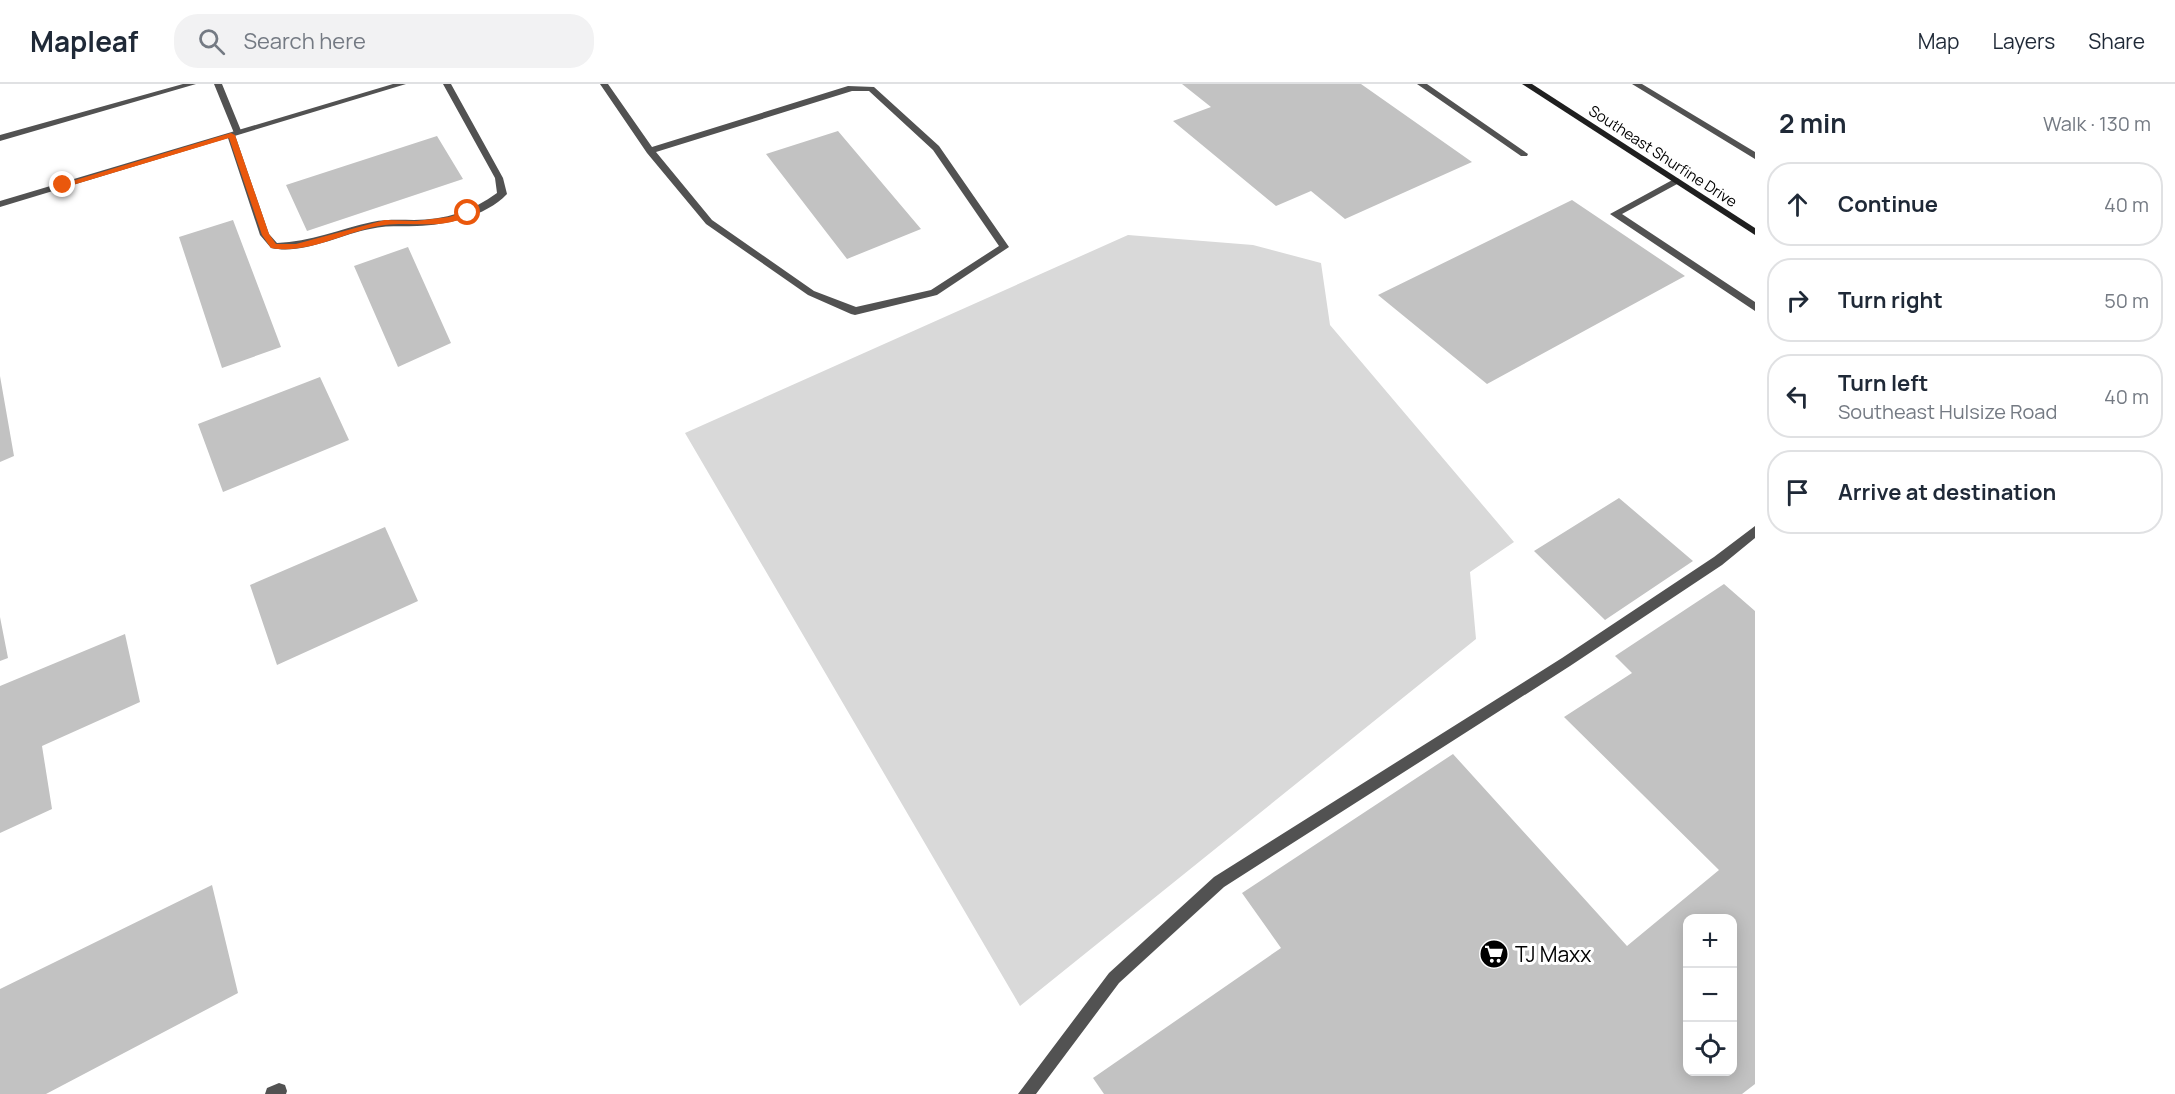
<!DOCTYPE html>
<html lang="en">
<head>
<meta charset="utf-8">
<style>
	:root { --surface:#fff; --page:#f2f2f3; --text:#1f2937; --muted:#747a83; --line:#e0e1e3 }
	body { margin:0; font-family:Manrope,sans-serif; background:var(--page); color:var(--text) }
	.controls { position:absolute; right:18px; bottom:18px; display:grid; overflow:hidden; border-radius:12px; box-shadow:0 3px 15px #0003 }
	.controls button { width:54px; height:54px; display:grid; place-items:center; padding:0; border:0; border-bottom:2px solid var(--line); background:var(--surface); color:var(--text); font:30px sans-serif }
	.stop { position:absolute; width:18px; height:18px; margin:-14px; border:4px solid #ea580c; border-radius:50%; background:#fff }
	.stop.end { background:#ea580c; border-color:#fff; box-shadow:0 2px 6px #0008 }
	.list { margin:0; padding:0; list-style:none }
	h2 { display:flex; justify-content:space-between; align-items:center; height:78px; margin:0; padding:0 24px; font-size:26px }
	h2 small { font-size:20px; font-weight:400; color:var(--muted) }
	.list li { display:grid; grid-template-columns:39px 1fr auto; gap:18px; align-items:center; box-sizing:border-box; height:84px; margin:0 12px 12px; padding:0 12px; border:2px solid var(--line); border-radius:24px }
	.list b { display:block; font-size:22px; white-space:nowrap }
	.list p { margin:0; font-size:20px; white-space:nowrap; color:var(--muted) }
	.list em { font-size:20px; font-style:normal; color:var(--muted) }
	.icon { flex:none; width:33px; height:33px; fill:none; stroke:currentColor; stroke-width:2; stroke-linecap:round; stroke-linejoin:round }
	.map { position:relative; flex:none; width:1755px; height:1010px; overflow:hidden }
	header { display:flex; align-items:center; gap:36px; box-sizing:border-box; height:84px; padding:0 30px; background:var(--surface); border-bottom:2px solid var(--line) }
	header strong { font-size:28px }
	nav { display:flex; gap:33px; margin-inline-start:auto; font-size:21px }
	.search { width:420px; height:54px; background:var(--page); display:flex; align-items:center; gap:15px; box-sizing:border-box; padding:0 21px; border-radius:24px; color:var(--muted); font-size:22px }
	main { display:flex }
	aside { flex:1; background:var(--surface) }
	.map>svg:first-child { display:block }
</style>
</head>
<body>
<header>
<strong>Mapleaf</strong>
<div class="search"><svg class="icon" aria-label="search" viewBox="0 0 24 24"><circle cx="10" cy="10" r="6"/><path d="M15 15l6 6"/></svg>Search here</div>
<nav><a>Map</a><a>Layers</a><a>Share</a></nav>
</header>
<main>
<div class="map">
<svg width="1755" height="1010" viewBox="0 0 1755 1010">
	<rect width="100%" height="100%" fill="#fff"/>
	<path fill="#d9d9d9" d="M1128,151L1253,161L1321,179L1330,241L1514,458L1470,488L1476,555L1020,922L685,349Z"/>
	<path fill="#c2c2c2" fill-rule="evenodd" d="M1182,0H1361L1472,78L1345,135L1311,107L1276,122L1173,37L1211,23Z
		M838,47L921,145L847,175L766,70Z
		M437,52L463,95L307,147L286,101Z
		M1572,116L1685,192L1487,300L1378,211Z
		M233,136L281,263L222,284L179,153Z
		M408,163L451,259L398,283L354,182Z
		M0,292L14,372L0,378Z
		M320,293L349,356L223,408L198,340Z
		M1619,414L1693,477L1605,536L1534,467Z
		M385,443L418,517L277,581L250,501Z
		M1724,500L1755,527V1000L1742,1010H1104L1093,994L1281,864L1242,809L1453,670L1627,862L1719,786L1564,633L1632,589L1615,572ZM1688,834H1732V988H1688Z
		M0,533L8,574L0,577Z
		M125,550L140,618L42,662L52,725L0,749V602Z
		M212,801L238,909L46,1010H0V905Z"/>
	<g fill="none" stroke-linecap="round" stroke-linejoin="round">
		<path fill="#525252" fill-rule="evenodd" d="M183,0H196L0,57V51Z
			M214,0H222L242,49L235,51L269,150L277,159C310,158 340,145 372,138C387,135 400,136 414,136C445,136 473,127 497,109L495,94L443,0H451L503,94L507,110C485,133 446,141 417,142C401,143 386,141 370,145C339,151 303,171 271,164L260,151L227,51L234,49Z
			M600,0H608L652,63L848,2L874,3L939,62L1009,163L937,211L855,231L851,230L808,211L706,140L647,69ZM852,7H869L933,66L999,162L931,206L856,223L814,207L712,136L656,68Z
			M1417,0H1427L1528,70L1527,72H1521Z
			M1632,0H1642L1755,68V75Z
			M1676,94L1679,95V99L1622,130L1755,218V227L1610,130Z
			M1755,442V454L1722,481L1570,582L1224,803L1119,899L1036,1010H1018L1109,889L1214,793L1562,574L1714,473Z
			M279,999L285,1001L287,1007L286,1010H265L267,1004Z"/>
		<path fill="#525252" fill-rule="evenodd" d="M393,0H406L0,123V117Z"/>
		<path fill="#1f1f1f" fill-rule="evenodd" d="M1522,0H1532L1755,144V151Z"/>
	</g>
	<path fill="#ea580c" d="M231,49L235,51L269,150L276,160H296L385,136L416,137L449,133L468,127L472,129C448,147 413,137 385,141C347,146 310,171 271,164L262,151L229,54L66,103L59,101Z"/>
	<defs>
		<g id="supermarket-disc" transform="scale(1.5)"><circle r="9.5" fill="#000" stroke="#fff"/><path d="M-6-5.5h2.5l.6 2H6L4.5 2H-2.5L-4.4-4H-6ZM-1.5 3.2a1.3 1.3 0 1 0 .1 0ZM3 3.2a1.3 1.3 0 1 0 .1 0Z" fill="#fff"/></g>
	</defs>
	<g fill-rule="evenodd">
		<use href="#supermarket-disc" x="1494" y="870"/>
	</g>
	<g text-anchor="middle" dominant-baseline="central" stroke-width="6" stroke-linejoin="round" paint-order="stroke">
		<g font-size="15" fill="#000" stroke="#fff">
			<text transform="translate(1663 72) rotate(33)">Southeast Shurfine Drive</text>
		</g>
		<g font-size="21" fill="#000" stroke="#fff" text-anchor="start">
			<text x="1515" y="870">TJ Maxx</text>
		</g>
	</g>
</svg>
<div class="controls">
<button>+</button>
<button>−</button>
<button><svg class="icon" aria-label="locate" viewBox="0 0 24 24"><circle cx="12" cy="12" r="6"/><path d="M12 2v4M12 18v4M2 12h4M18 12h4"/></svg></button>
</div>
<div class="stop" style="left:468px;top:129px"></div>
<div class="stop end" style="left:63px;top:101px"></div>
</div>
<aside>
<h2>2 min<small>Walk · 130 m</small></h2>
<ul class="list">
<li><svg class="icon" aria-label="ahead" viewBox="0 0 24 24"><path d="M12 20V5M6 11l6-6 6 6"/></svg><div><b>Continue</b></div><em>40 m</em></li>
<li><svg class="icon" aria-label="right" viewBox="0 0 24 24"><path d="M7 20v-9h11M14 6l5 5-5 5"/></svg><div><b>Turn right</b></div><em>50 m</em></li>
<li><svg class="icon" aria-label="left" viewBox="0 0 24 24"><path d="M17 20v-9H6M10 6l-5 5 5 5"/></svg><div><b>Turn left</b><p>Southeast Hulsize Road</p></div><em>40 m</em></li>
<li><svg class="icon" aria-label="arrive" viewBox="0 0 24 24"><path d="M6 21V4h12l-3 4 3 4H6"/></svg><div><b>Arrive at destination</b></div></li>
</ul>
</aside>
</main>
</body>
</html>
